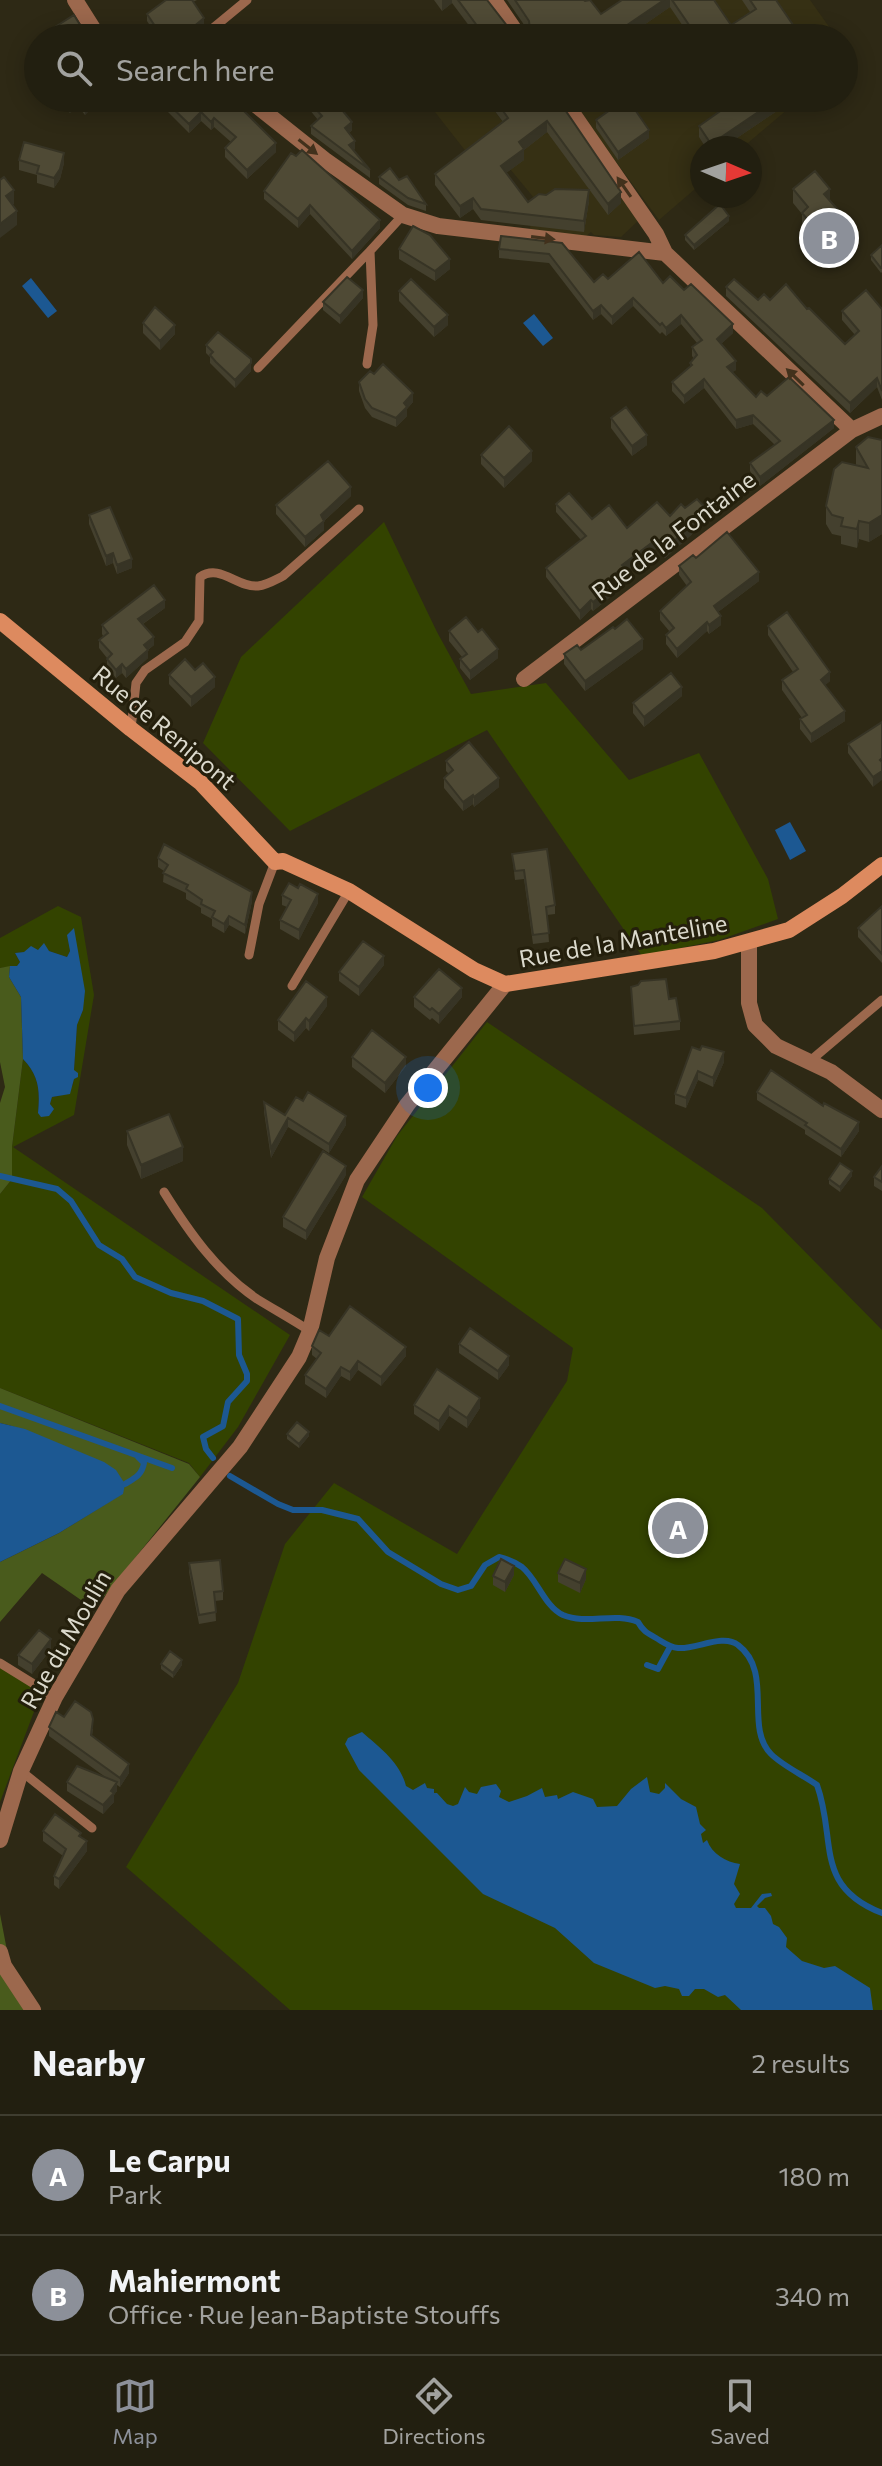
<!DOCTYPE html>
<html lang="en">
<head>
<meta charset="utf-8">
<style>
	:root { --surface:#221f10; --page:#2e2c1e; --text:#f1f3f6; --muted:#a2a29f; --line:#3f3d30; --accent:#8c9099 }
	body { margin:0; font-family:Commissioner,sans-serif; background:var(--page); color:var(--text) }
	.compass { position:absolute; left:690px; top:136px; width:72px; height:72px; border-radius:50%; background:var(--surface); box-shadow:0 4px 20px #0003; rotate:92deg }
	.you { position:absolute; left:428px; top:1088px; width:28px; height:28px; margin:-20px; border:6px solid #fff; border-radius:50%; background:#1a73e8; box-shadow:0 0 0 12px #1a73e833 }
	.badge { display:grid; place-items:center; width:52px; height:52px; border-radius:50%; background:var(--accent); color:#fff; font-size:26px; font-weight:700 }
	.pin { position:absolute; translate:-50% -50%; border:4px solid #fff; box-shadow:0 2px 8px #0006 }
	.list { margin:0; padding:0; list-style:none }
	h2 { display:flex; justify-content:space-between; align-items:center; height:104px; margin:0; padding:0 32px; font-size:34px }
	h2 small { font-size:26px; font-weight:400; color:var(--muted) }
	.list li { display:grid; grid-template-columns:52px 1fr auto; gap:24px; align-items:center; box-sizing:border-box; height:120px; padding:0 32px; border-top:2px solid var(--line) }
	.list b { display:block; font-size:30px; white-space:nowrap }
	.list p { margin:0; font-size:26px; white-space:nowrap; color:var(--muted) }
	.list em { font-size:26px; font-style:normal; color:var(--muted) }
	.icon { flex:none; width:44px; height:44px; fill:none; stroke:currentColor; stroke-width:2; stroke-linecap:round; stroke-linejoin:round }
	.map { position:relative; flex:none; width:882px; height:2010px; overflow:hidden }
	.search { position:absolute; background:var(--surface); box-shadow:0 4px 20px #0003; left:24px; right:24px; top:24px; height:88px; display:flex; align-items:center; gap:20px; box-sizing:border-box; padding:0 28px; border-radius:44px; color:var(--muted); font-size:30px }
	.sheet { height:344px; background:var(--surface) }
	nav { display:flex; justify-content:space-around; align-items:center; box-sizing:border-box; height:112px; border-top:2px solid var(--line); background:var(--surface); font-size:22px; color:var(--muted) }
	nav a { display:grid; justify-items:center; gap:4px }
	nav .on { color:var(--accent) }
	.map>svg:first-child { display:block }
</style>
</head>
<body>
<div class="map">
<svg width="882" height="2010" viewBox="0 0 882 2010">
	<rect width="100%" height="100%" fill="#2e2915"/>
	<path fill="#363014" d="M624,0H810L837,38H598Z
		M424,98H485L502,121L522,106L550,98L640,219L621,237L594,235L591,232L584,238L530,229L532,210L539,204L505,163L471,158Z
		M569,98H801L742,148H702V183L659,220Z"/>
	<path fill="#334300" d="M384,522L437,632L471,694L546,683L629,780L699,753L768,879L778,919L719,940L642,956L487,730L290,831L203,743L241,657Z
		M58,906L81,917L94,995L74,1115L13,1147L290,1335L238,1427L200,1477L189,1463L0,1388V1194L12,1179V1147L23,1059C39,1076 40,1090 38,1113L50,1104L52,1097L59,1096L73,1085L77,1024L83,1010L67,935L70,951L67,957L49,951L15,953L20,962L17,966L0,968V938Z
		M487,1022L762,1208L882,1330V2010H290L126,1867L238,1683L285,1544L334,1483L457,1554L567,1381L573,1348L362,1197L397,1136Z
		M0,1663L35,1690L38,1701L0,1802Z"/>
	<path fill="#495b1c" d="M10,966L9,977L21,997L23,1059L12,1147V1179L0,1194V1103L5,1087L0,1062V968Z
		M0,1388L189,1464L200,1477L94,1609L42,1573L0,1622V1562L59,1533L122,1494C82,1465 50,1434 0,1423Z
		M0,1914L14,1987L25,2010H0Z"/>
	<path fill="#1c5892" d="M31,278L57,311L48,318L22,286Z
		M534,314L553,338L543,346L523,323Z
		M790,822L806,851L790,860L775,830Z
		M74,928L85,991L83,1010L77,1025L74,1070L78,1073V1077L74,1079L70,1094L52,1097L50,1104L54,1109L49,1116L41,1117L38,1113C40,1090 39,1076 23,1059L21,997L9,977L10,966H17L20,962L15,953L24,952L31,946L38,950L44,943L49,951L67,957L70,951L67,935Z
		M0,1423L25,1429L104,1462L116,1470L125,1484L123,1494L59,1533L0,1562Z
		M362,1732C380,1748 400,1762 406,1786L413,1790L425,1783L427,1788L434,1789V1793H437L447,1804L453,1806L458,1804L465,1787L469,1792L477,1794L481,1787L496,1784L501,1791L499,1797L509,1802L527,1796L542,1788L545,1797L557,1795L558,1799L573,1792L593,1799L597,1807L617,1806L631,1789L647,1777L650,1792L659,1794L665,1788V1783L681,1799L696,1807L700,1824L706,1830L701,1834L703,1843L707,1840C712,1854 726,1862 740,1864L734,1884L740,1894L734,1904L736,1908H751L762,1894L771,1893L772,1896L765,1898L757,1906L759,1908H765L771,1916L773,1924L779,1927L787,1938L786,1947L802,1961L824,1968L835,1966L870,1988L873,2010H741L725,1995L718,1997L704,1989H695L689,1996H682L679,1989L665,1986L655,1988L594,1963L555,1928L483,1894L359,1770L345,1744L348,1738Z"/>
	<g fill="none" stroke-linecap="round" stroke-linejoin="round">
		<path stroke="#1c5892" stroke-width="6" d="M0,1176L57,1189L71,1201L99,1245L122,1259L135,1277L171,1293L203,1301L238,1319L239,1355L247,1374V1381L228,1402L223,1426L203,1437L206,1449L213,1458
			M0,1406L172,1468
			M230,1476L278,1504L293,1510H322L358,1519L388,1552L441,1584L458,1590L471,1586L485,1565L499,1557C507,1559 515,1562 522,1567C537,1579 545,1607 563,1615C587,1625 614,1612 638,1622C643,1631 647,1633 656,1638C663,1642 669,1647 678,1648C695,1650 723,1633 738,1645C774,1672 744,1727 771,1754C783,1766 803,1775 817,1785C837,1840 813,1886 882,1913
			M125,1484C135,1478 142,1475 144,1463L138,1457
			M647,1665L658,1669L670,1647"/>
		<path stroke="#9c684d" stroke-width="9" d="M201,38L247,0
			M367,364L373,325L370,251L403,215
			M258,368L370,251
			M131,729L136,683L145,670L185,642L199,621L200,577C220,563 237,588 258,586C267,585 275,580 283,576L359,509
			M249,955L259,904L275,862
			M292,986L349,891
			M810,1061L882,1000
			M164,1192C189,1232 217,1272 257,1299C275,1310 293,1320 310,1331
			M0,1663L55,1697
			M21,1771L92,1828"/>
		<path stroke="#9c684d" stroke-width="16" d="M75,0L99,38
			M494,0L520,38
			M247,98L325,160L403,215L438,226L665,253L852,430
			M562,98L656,234L665,253
			M524,679L852,430L882,416
			M749,943V1003L755,1025L776,1046L831,1072L882,1110
			M0,1840L21,1771L55,1697L118,1590L240,1447L299,1357L310,1331L327,1258L357,1180L407,1105L505,984
			M0,1952L4,1966L33,2010"/>
		<path stroke="#dd8a5f" stroke-width="16" d="M0,621L131,729L201,783L275,862L283,861L349,891L474,970L505,984L714,951L789,930L842,896L882,865"/>
	</g>
	<path fill="#44402e" d="M166,0H197L193,2L204,25L189,38H158L147,21V14Z
		M434,0H487L515,36L527,35L529,32L507,0H584L601,14L622,0H714L731,25L750,12L742,0H776L802,38H691L670,7L625,38H463L473,31L452,3L442,11Z
		M55,27L88,38H57L55,34Z
		M38,63V81L33,76V68Z
		M56,98H98V101L85,115L76,104L70,113Z
		M154,98H235L233,100L276,152L247,179L225,157V148L231,142L214,127L211,130L201,121L189,133Z
		M300,98H348V102L341,108L352,130L349,133L355,149L353,150L370,170V178L311,134V126L318,120Z
		M485,98H557L621,203L608,215L547,132L524,150V160L506,173L528,202L589,201L584,232L481,220L473,209L460,218L435,185V174L503,122Z
		M732,98H780V109L722,148H706L699,137V126L734,102Z
		M596,120L649,138L618,160L596,128Z
		M19,160L64,163L60,179L54,188L37,183V175L19,170Z
		M379,177L426,204V211L408,205L379,184Z
		M793,189L830,200L854,242L831,261L802,227V214L793,203Z
		M264,191L380,228L352,259L310,214L298,228L264,199Z
		M729,221L694,250L685,240V235Z
		M562,243L594,282L608,279L663,283L684,290L733,333L721,344L736,370L732,372L756,397L767,396L834,428L760,486L750,471V463L775,445L753,424L736,429L704,388L684,404L672,391V382L690,367V363L694,359L692,356V347L697,343L681,324L666,336L662,332L660,334L633,306L612,325L601,314L593,320L549,263L499,258V249Z
		M882,245V272L881,273L871,260V255Z
		M399,249L450,269L435,281L399,259Z
		M726,287L758,300H770L807,309L845,344L855,335L842,320V311L882,309V400L877,387L850,413L726,296Z
		M399,291L448,325L434,337L399,301Z
		M363,298L340,324L323,310V302Z
		M143,323L175,334L160,350L143,333Z
		M206,345L251,371L235,388L210,363V357L206,353Z
		M359,382L413,402L407,409V416L396,427L372,417L365,408L359,391Z
		M611,418L647,445L632,456L611,428Z
		M882,440V534L869,542L859,539L857,548L841,544V536L832,534L826,524V506L856,465V447Z
		M481,455L532,461L504,488L481,464Z
		M351,496L324,521V530L305,547L276,514V505Z
		M556,504L592,519L627,528L670,516L685,508L708,520L665,558L657,548L624,573V576L615,584V593L593,611L591,609L580,620L546,577V568L581,540L556,512Z
		M89,515L132,568L117,574L113,563L106,566L89,524Z
		M696,558L759,581L718,612L721,625L709,634L707,631L677,658L666,644V635L670,632L660,620V611L687,586L679,575V566Z
		M165,608L143,624L154,645L148,650V658L126,678L122,673L116,678L107,667V658L99,648V640L103,636L102,634V625Z
		M768,626L830,681L825,685L845,721L811,743L800,729V719L802,718L782,690V680L793,672L768,635Z
		M449,631L498,658L470,680L460,668V659L462,657L449,641Z
		M643,649L585,691L564,664V654L581,650Z
		M195,670L215,687L191,707L169,684V675Z
		M682,696L644,727L633,713V703Z
		M882,722L873,787L848,753V744Z
		M446,761L499,787L474,807L473,804L463,811L444,788V778L449,774L446,771Z
		M512,854L555,905V914L547,915L549,942L533,944L524,879L515,880Z
		M158,858L252,901L245,934L229,925L224,933L212,926V919L201,913V908L186,899V893L163,882L164,871L158,867Z
		M298,888L318,903L299,940L280,929V920L287,907L282,905V895Z
		M882,906V963L858,937V928Z
		M384,965L359,996L339,981V972Z
		M631,987L669,999L680,1021V1030L634,1035Z
		M414,997H462L439,1024L432,1018L430,1020L414,1007Z
		M327,1006L309,1031L306,1028L294,1042L278,1030V1020Z
		M692,1047L724,1062L713,1087L698,1080L686,1108L675,1104V1094Z
		M352,1057L406,1066L385,1093L352,1067Z
		M757,1092L859,1131L841,1157L805,1134V1130L757,1100Z
		M303,1101L346,1125L329,1153L288,1127L271,1158L264,1112V1102L285,1115Z
		M127,1131L183,1161L141,1179L127,1145Z
		M882,1166V1191L874,1186V1177Z
		M346,1175L306,1240L283,1227V1217Z
		M852,1176L840,1192L829,1184V1179Z
		M329,1336L406,1356L381,1386L358,1370L350,1381L341,1376L326,1398L305,1384V1375L317,1359L312,1355V1346Z
		M459,1344L509,1365L498,1380L459,1353Z
		M414,1405L480,1408L467,1428L449,1416L439,1431L414,1414Z
		M287,1434L309,1436L299,1448L287,1439Z
		M189,1563L223,1591V1600L215,1601L216,1621L199,1624L189,1572Z
		M558,1573L586,1579L580,1593L558,1582Z
		M514,1575L505,1592L493,1585V1576Z
		M51,1649L32,1674L18,1665V1655Z
		M161,1664L182,1665L173,1678L161,1669Z
		M64,1717L93,1729L92,1736L129,1773L120,1787L117,1785V1791L114,1795V1802L103,1814L67,1791V1782L108,1779L49,1736V1727Z
		M43,1831L87,1851L59,1889L54,1885V1876L63,1856L43,1841Z"/>
	<path fill="#373425" d="M442,0H452V3L442,11Z
		M664,0H670V7L625,38H614V34Z
		M204,18V25L189,38H180Z
		M75,98H76V104L70,113V105Z
		M94,98H98V101L85,115V107Z
		M343,98H348V102L337,112V104Z
		M780,98V109L722,148H711V144Z
		M201,112V121L189,133V124Z
		M214,118V127L211,130V122Z
		M547,121V132L524,150V160L501,177V166L519,142Z
		M352,122V130L345,136V128Z
		M649,130V138L618,160V152Z
		M355,141V149L349,153V145Z
		M276,143V152L247,179V170Z
		M64,153V163L60,179L54,188V178Z
		M830,189V203L824,194Z
		M14,190V204L6,210V196Z
		M589,190V201L584,232V221Z
		M621,192V203L608,215V204Z
		M473,198V209L460,218V206Z
		M310,205V214L298,228V219Z
		M17,211V225L0,238V224Z
		M729,216V221L694,250V245Z
		M380,220V228L352,259V251Z
		M854,228V242L831,261V247Z
		M450,259V269L435,281V271Z
		M363,290V298L340,324V316Z
		M633,298V306L612,325V317Z
		M601,305V314L593,320V311Z
		M448,315V325L434,337V327Z
		M681,315V324L666,336V328Z
		M733,324V333L717,348V339Z
		M175,325V334L160,350V341Z
		M736,361V370L727,376V367Z
		M251,363V371L235,388V380Z
		M877,378V387L850,413V403Z
		M704,379V388L684,404V396Z
		M413,393V402L407,409V416L396,427V418L404,403Z
		M753,415V424L736,429V420Z
		M834,420V428L760,486V477Z
		M647,435V445L632,456V446Z
		M532,451V461L504,488V478Z
		M351,487V496L324,521V530L305,547V537L321,515Z
		M708,511V520L665,558V549Z
		M882,515V534L869,542V523Z
		M859,521V539L857,548V529Z
		M657,539V548L624,573V576L611,586V577L622,565Z
		M113,553V563L106,566V556Z
		M132,559V568L117,574V565Z
		M759,572V581L714,615V606Z
		M615,585V593L593,611V602Z
		M165,600V608L138,627V619Z
		M591,600V609L580,620V611Z
		M721,616V625L709,634V625Z
		M707,622V631L677,658V649Z
		M154,637V645L144,653V645Z
		M643,639V649L585,691V681Z
		M498,649V658L470,680V671Z
		M148,650V658L126,678V669Z
		M122,664V673L116,678V670Z
		M830,672V681L821,689V680Z
		M215,677V687L191,707V697Z
		M682,687V696L644,727V717Z
		M845,711V721L811,743V734Z
		M882,771V780L873,787V777Z
		M499,778V787L474,807V797Z
		M473,795V804L463,811V802Z
		M252,892V901L245,934V925Z
		M318,894V903L299,940V930Z
		M229,916V925L224,933V924Z
		M384,956V965L359,996V987Z
		M462,988V997L439,1024V1014Z
		M327,997V1006L309,1031V1021Z
		M306,1018V1028L294,1042V1033Z
		M724,1052V1062L713,1087V1078Z
		M406,1057V1066L385,1093V1083Z
		M698,1071V1080L686,1108V1098Z
		M346,1116V1125L329,1153V1144Z
		M288,1118V1127L271,1158V1148Z
		M859,1122V1131L841,1157V1149Z
		M183,1147V1161L141,1179V1165Z
		M346,1166V1175L306,1240V1231Z
		M852,1171V1176L840,1192V1187Z
		M406,1347V1356L381,1386V1377Z
		M509,1356V1365L498,1380V1371Z
		M358,1361V1370L350,1381V1372Z
		M341,1367V1376L326,1398V1389Z
		M480,1398V1408L467,1428V1418Z
		M449,1406V1416L439,1431V1421Z
		M309,1432V1436L299,1448V1444Z
		M514,1566V1575L505,1592V1582Z
		M586,1569V1579L580,1593V1583Z
		M51,1639V1649L32,1674V1664Z
		M182,1660V1665L173,1678V1673Z
		M129,1764V1773L120,1787V1778Z
		M117,1782V1791L114,1795V1802L103,1814V1805Z
		M87,1841V1851L59,1889V1879Z"/>
	<path fill="#4f4a35" stroke="#373425" stroke-width="2" d="M166,0H192L204,18L180,38H163L147,14Z
		M458,0H487L515,36L527,35L530,31L529,21L515,0H584L585,1L590,0L601,14L622,0H664L614,34L617,38H463L478,27Z
		M672,0H714L731,25L756,9L750,0H776L802,38H698Z
		M74,15L88,38H61L55,27Z
		M38,63V73L33,68Z
		M63,98H75L70,105Z
		M78,98H94L85,107Z
		M162,98H231L276,143L247,170L225,148L236,137L214,118L211,122L201,112L189,124Z
		M306,98H343L337,104L352,122L345,128L355,141L349,145L370,170L311,126L322,116Z
		M494,98H557L621,192L608,204L547,121L519,142L524,149L501,166L528,202L539,194L546,195L555,189L589,190L584,221L481,209L473,198L460,206L435,174L508,118Z
		M627,98L649,130L618,152L596,120Z
		M739,98H779L711,144L699,126Z
		M24,142L64,153L60,169L54,178L37,173L39,166L19,160Z
		M302,150L380,220L352,251L310,205L298,219L264,191L291,153L296,156Z
		M390,168L399,180L407,176L426,204L408,198L379,177Z
		M815,171L830,189L824,194L854,228L831,247L802,213L808,207L793,189Z
		M4,177L14,190L6,196L17,211L0,224V180Z
		M720,204L729,216L694,245L685,235Z
		M413,226L430,235L450,259L435,271L399,249Z
		M501,236L562,243L594,282L603,274L608,279L639,252L663,283L670,276L684,290L691,284L733,324L717,339L736,361L727,367L756,397L761,391L767,396L789,377L834,420L760,477L750,463L780,441L753,415L736,420L704,379L684,396L672,382L692,365L690,363L697,355L692,347L702,340L681,315L666,328L662,323L660,325L633,298L612,317L601,305L593,311L549,254L499,249Z
		M882,245V268H881L871,255Z
		M347,277L363,290L340,316L323,302Z
		M411,279L448,315L434,327L399,291Z
		M734,279L758,300L764,294L770,300L786,284L807,309L809,308L845,344L859,331L842,311L866,290L882,309V391L877,378L850,403L726,287Z
		M155,307L175,325L160,341L143,323Z
		M218,332L251,359V363L235,380L216,362L210,355L213,352L206,345Z
		M383,364L413,393L404,403L407,407L396,418L372,408L365,399L359,382L370,371L374,374Z
		M626,407L647,435L632,446L611,418Z
		M509,426L532,451L504,478L481,455Z
		M868,437L882,440V515L869,523L859,521L857,529L841,526L843,518L832,515L826,506L834,469L842,462L868,468L856,447Z
		M328,461L351,487L321,515L324,521L305,537L276,505Z
		M569,493L592,519L609,505L627,528L657,502L670,516L681,504L685,508L697,499L708,511L665,549L657,539L622,565L624,567L611,577L615,585L593,602L591,600L580,611L546,568L586,536L556,504Z
		M110,507L132,559L117,565L113,553L106,556L89,515Z
		M727,532L759,572L714,606L721,616L709,625L707,622L677,649L666,635L674,628L660,611L691,582L679,566L693,555L696,558Z
		M154,585L165,600L138,619L154,637L144,645L148,650L126,669L122,664L116,670L107,659L112,654L99,640L108,633L102,625Z
		M787,612L830,672L821,680L845,711L811,734L800,719L807,715L782,680L798,669L768,626Z
		M466,617L478,632L482,629L498,649L470,671L460,659L467,654L449,631Z
		M627,619L643,639L585,681L564,654L577,645L581,650L613,627L615,629Z
		M185,659L195,670L203,663L215,677L191,697L169,675Z
		M671,673L682,687L644,717L633,703Z
		M882,722V758L880,760L882,762V771L873,777L848,744Z
		M469,742L499,778L474,797L473,795L463,802L444,778L453,770L446,761Z
		M164,844L252,892L245,925L229,916L224,924L212,917L215,911L201,904L202,900L186,889L188,885L163,873L168,865L158,858Z
		M547,849L555,905L546,907L549,933L533,935L524,870L515,871L512,854Z
		M289,883L298,888L300,884L318,894L299,930L280,920L291,900L282,895Z
		M882,906V954L858,928Z
		M363,941L384,956L359,987L339,972Z
		M439,969L462,988L439,1014L432,1008L430,1010L414,997Z
		M666,979L669,999L676,998L680,1021L634,1026L631,987L638,985L641,981Z
		M306,981L327,997L309,1021L306,1018L294,1033L278,1020Z
		M372,1030L406,1057L385,1083L352,1057Z
		M702,1046L724,1052L713,1078L698,1071L686,1098L675,1094L692,1047L700,1050Z
		M771,1070L823,1106L824,1103L859,1122L841,1149L805,1125L807,1123L757,1092Z
		M308,1092L346,1116L329,1144L288,1118L271,1148L264,1102L285,1115L296,1097L303,1101Z
		M169,1114L183,1147L141,1165L127,1131Z
		M323,1151L346,1166L306,1231L283,1217Z
		M840,1163L852,1171L840,1187L829,1179Z
		M882,1166V1182L874,1177Z
		M350,1306L406,1347L381,1377L358,1361L350,1372L341,1367L326,1389L305,1375L321,1353L312,1346L319,1330L329,1336Z
		M470,1328L509,1356L498,1371L459,1344Z
		M437,1369L480,1398L467,1418L449,1406L439,1421L414,1405Z
		M297,1422L309,1432L299,1444L287,1434Z
		M501,1559L514,1566L505,1582L493,1576Z
		M565,1559L586,1569L580,1583L558,1573Z
		M220,1560L223,1591L214,1592L216,1612L199,1615L189,1563Z
		M39,1630L51,1639L32,1664L18,1655Z
		M170,1651L182,1660L173,1673L161,1664Z
		M75,1701L91,1712L93,1719L91,1735L129,1764L120,1778L49,1727L56,1712L64,1717Z
		M77,1766L117,1782L111,1791L114,1793L103,1805L67,1782Z
		M55,1814L81,1833L79,1836L87,1841L59,1879L54,1876L66,1849L43,1831Z"/>
	<defs><path id="oneway-solid" d="M-6-.8H1V-3.2L6.5 0L1 3.2V.8H-6Z" transform="scale(2)"/></defs>
	<g fill="#42311c">
		<use href="#oneway-solid" transform="translate(308 147) rotate(38)"/>
		<use href="#oneway-solid" transform="translate(624 187) rotate(-125)"/>
		<use href="#oneway-solid" transform="translate(543 238) rotate(7)"/>
		<use href="#oneway-solid" transform="translate(795 377) rotate(-136)"/>
	</g>
	<g text-anchor="middle" dominant-baseline="central" stroke-width="6" stroke-linejoin="round" paint-order="stroke">
		<g font-size="24" fill="#dbd9cc" stroke="#241f0c">
			<text transform="translate(673 535) rotate(-37)">Rue de la Fontaine</text>
			<text transform="translate(165 727) rotate(40)">Rue de Renipont</text>
			<text transform="translate(623 940) rotate(-10)">Rue de la Manteline</text>
			<text transform="translate(65 1639) rotate(-60)">Rue du Moulin</text>
		</g>
	</g>
</svg>
<svg class="compass" viewBox="-18 -18 36 36"><path d="M0-13l5 13h-10z" fill="#e53935"/><path d="M0 13l5-13h-10z" fill="#a2a29f"/></svg>
<div class="you"></div>
<div class="pin badge" style="left:678px;top:1528px">A</div>
<div class="pin badge" style="left:829px;top:238px">B</div>
<div class="search"><svg class="icon" aria-label="search" viewBox="0 0 24 24"><circle cx="10" cy="10" r="6"/><path d="M15 15l6 6"/></svg>Search here</div>
</div>
<section class="sheet">
<h2>Nearby<small>2 results</small></h2>
<ul class="list">
<li><span class="badge">A</span><div><b>Le Carpu</b><p>Park</p></div><em>180 m</em></li>
<li><span class="badge">B</span><div><b>Mahiermont</b><p>Office · Rue Jean-Baptiste Stouffs</p></div><em>340 m</em></li>
</ul>
</section>
<nav>
<a class="on"><svg class="icon" aria-label="map" viewBox="0 0 24 24"><path d="M3 6l6-2 6 2 6-2v14l-6 2-6-2-6 2zM9 4v14M15 6v14"/></svg>Map</a>
<a><svg class="icon" aria-label="directions" viewBox="0 0 24 24"><path d="M12 3l9 9-9 9-9-9zM9 14v-3h6M13 9l2 2-2 2"/></svg>Directions</a>
<a><svg class="icon" aria-label="saved" viewBox="0 0 24 24"><path d="M7 4h10v16l-5-4-5 4z"/></svg>Saved</a>
</nav>
</body>
</html>
